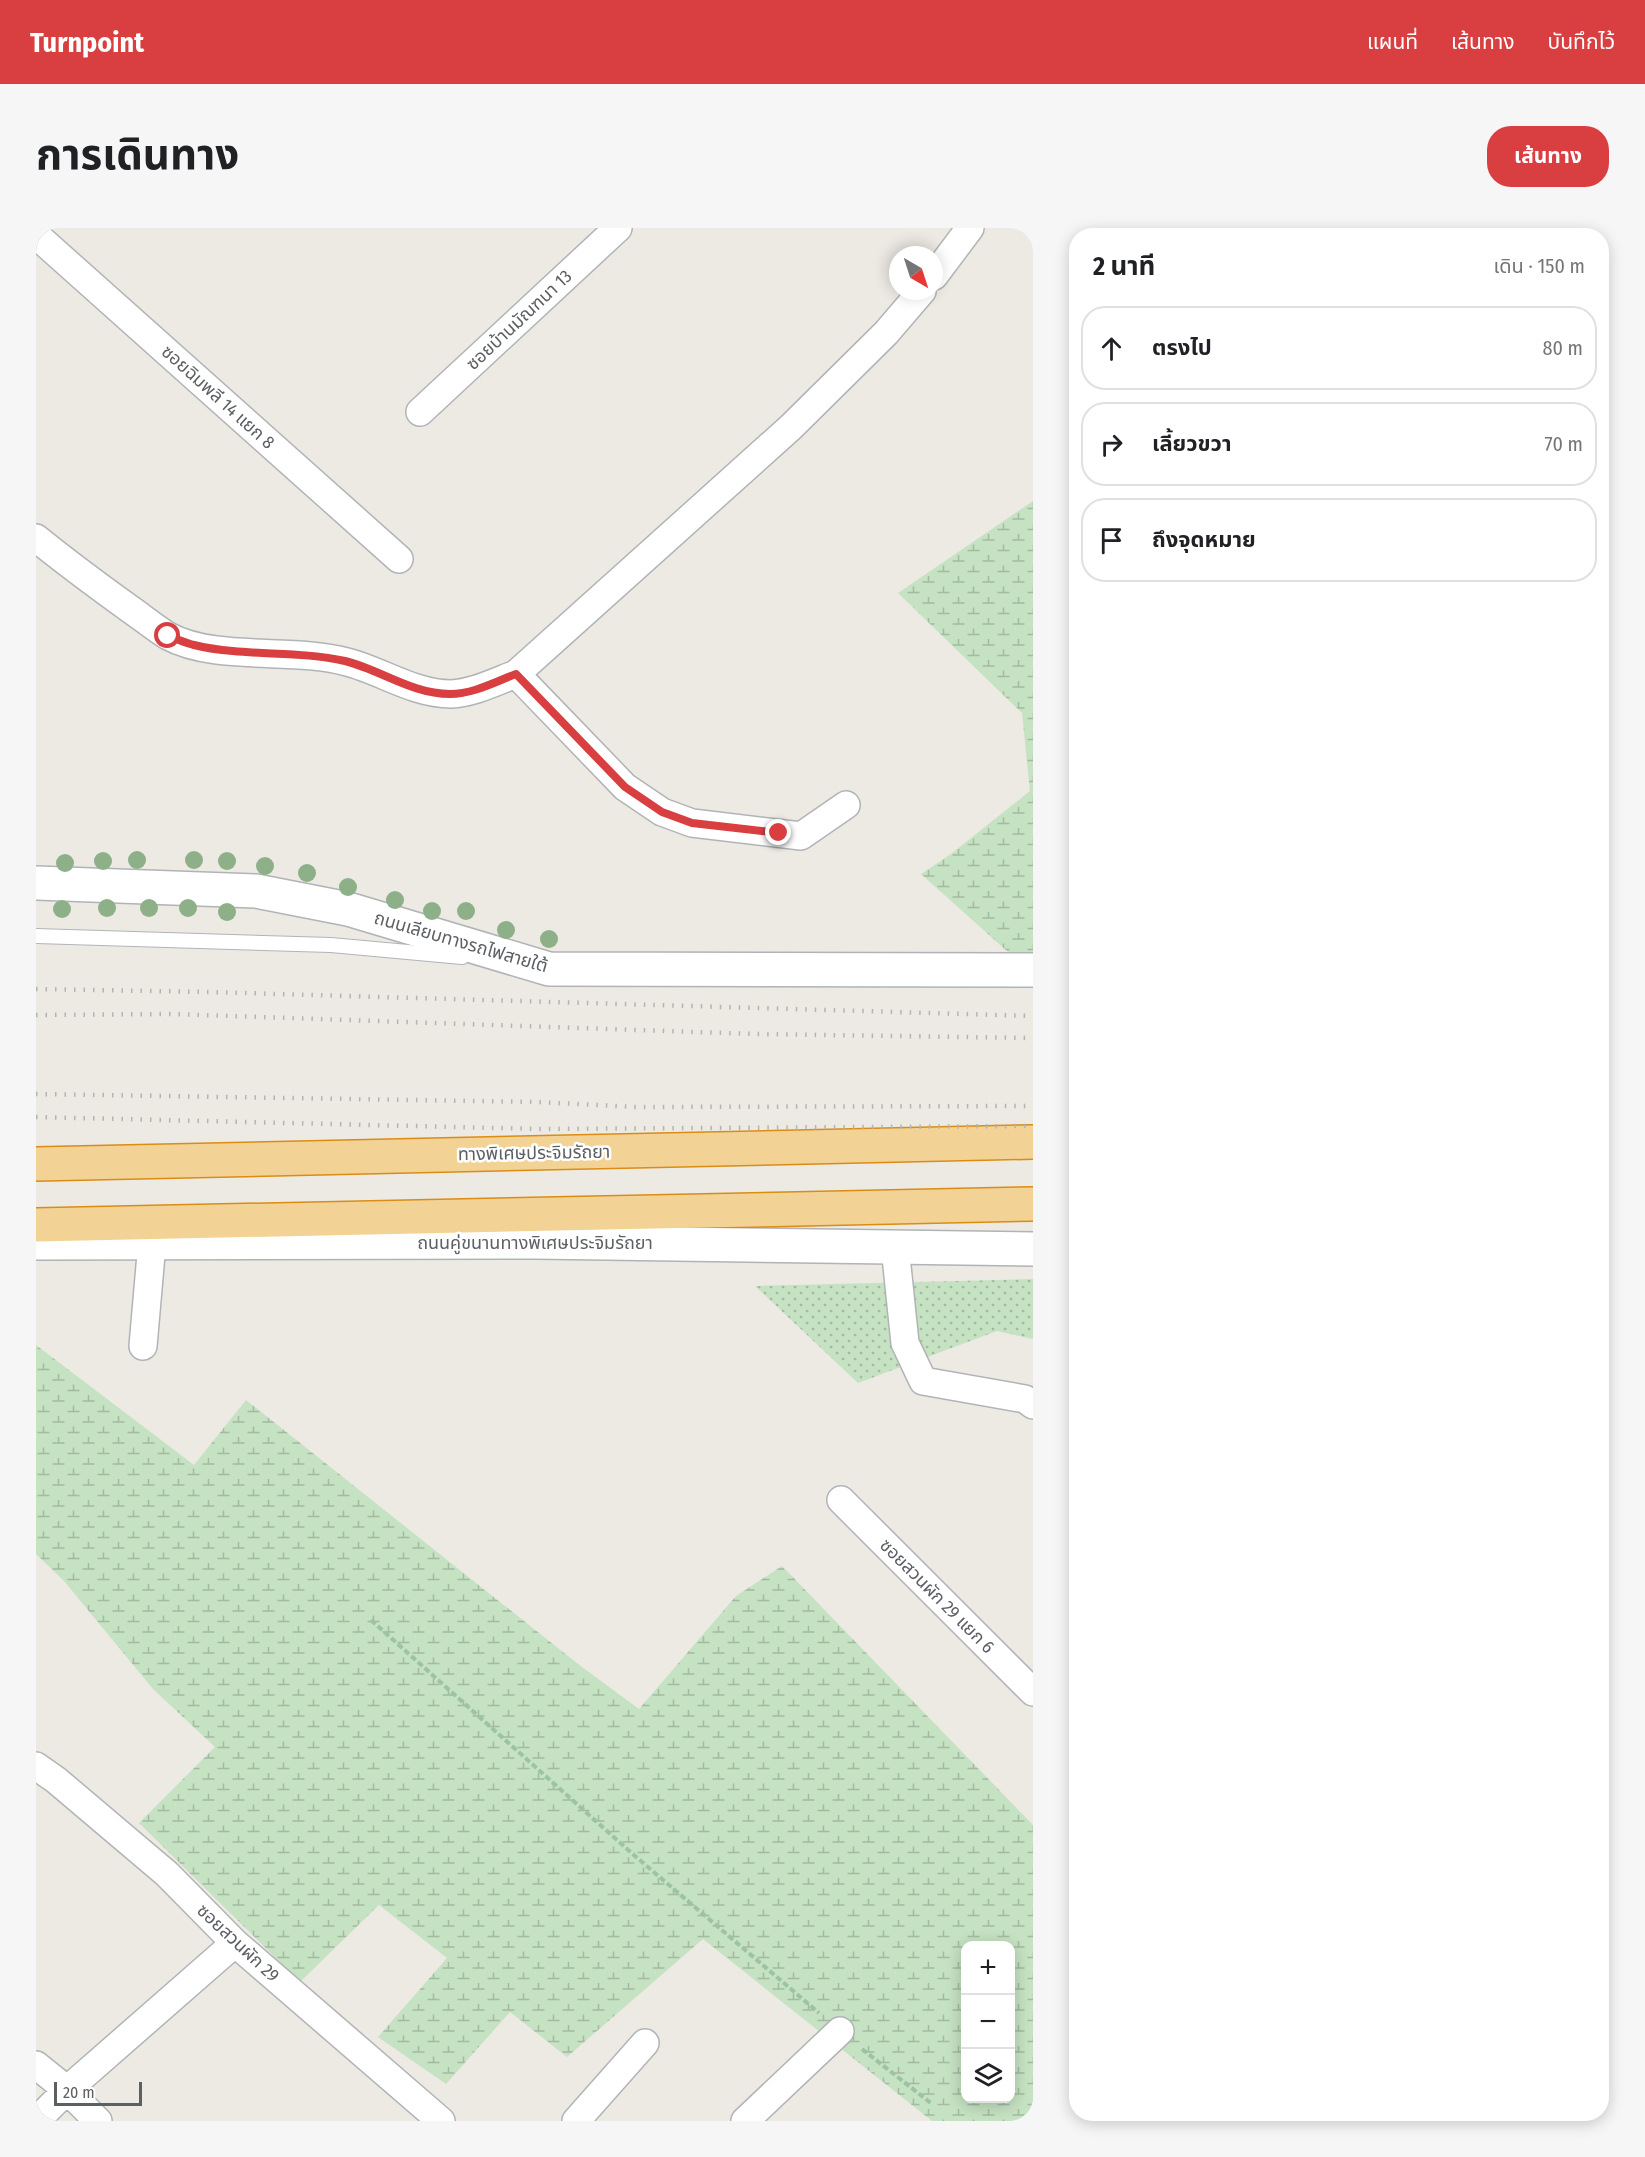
<!DOCTYPE html>
<html lang="th">
<head>
<meta charset="utf-8">
<style>
	:root { --surface:#fff; --page:#f6f6f6; --text:#202124; --muted:#757577; --line:#e0e0e0; --accent:#d93e40 }
	body { margin:0; font-family:"Fira Sans Condensed","Noto Sans Thai",sans-serif; background:var(--page); color:var(--text) }
	.controls { position:absolute; right:18px; bottom:18px; display:grid; overflow:hidden; border-radius:12px; box-shadow:0 3px 15px #0003 }
	.controls button { width:54px; height:54px; display:grid; place-items:center; padding:0; border:0; border-bottom:2px solid var(--line); background:var(--surface); color:var(--text); font:30px sans-serif }
	.compass { position:absolute; left:853px; top:18px; width:54px; height:54px; border-radius:50%; background:var(--surface); box-shadow:0 3px 15px #0003; rotate:141deg }
	.scale { position:absolute; left:18px; bottom:15px; width:88px; box-sizing:border-box; padding-left:6px; border:3px solid #5c5f63; border-top:0; font-size:16px; line-height:21px; white-space:nowrap; color:#5c5f63; -webkit-text-stroke:4px #fff; paint-order:stroke }
	.stop { position:absolute; width:18px; height:18px; margin:-14px; border:4px solid #d93e40; border-radius:50%; background:#fff }
	.stop.end { background:#d93e40; border-color:#fff; box-shadow:0 2px 6px #0008 }
	.list { margin:0; padding:0; list-style:none }
	h2 { display:flex; justify-content:space-between; align-items:center; height:78px; margin:0; padding:0 24px; font-size:26px }
	h2 small { font-size:20px; font-weight:400; color:var(--muted) }
	.list li { display:grid; grid-template-columns:39px 1fr auto; gap:18px; align-items:center; box-sizing:border-box; height:84px; margin:0 12px 12px; padding:0 12px; border:2px solid var(--line); border-radius:24px }
	.list b { display:block; font-size:22px; white-space:nowrap }
	.list em { font-size:20px; font-style:normal; color:var(--muted) }
	.icon { flex:none; width:33px; height:33px; fill:none; stroke:currentColor; stroke-width:2; stroke-linecap:round; stroke-linejoin:round }
	.map { position:relative; flex:none; width:997px; height:1893px; overflow:hidden; border-radius:24px }
	header { display:flex; align-items:center; gap:36px; box-sizing:border-box; height:84px; padding:0 30px; background:var(--accent); color:#fff }
	header strong { font-size:28px }
	nav { display:flex; gap:33px; margin-inline-start:auto; font-size:21px }
	.intro { display:flex; align-items:center; justify-content:space-between; box-sizing:border-box; height:144px; padding:0 36px }
	h1 { margin:0; font-size:42px }
	.button { padding:15px 27px; border-radius:24px; background:var(--accent); color:#fff; font-size:21px; font-weight:700 }
	main { display:flex; gap:36px; padding:0 36px }
	aside { flex:1; background:var(--surface); border-radius:24px; box-shadow:0 3px 15px #0003 }
	.map>svg:first-child { display:block }
</style>
</head>
<body>
<header>
<strong>Turnpoint</strong>
<nav><a>แผนที่</a><a>เส้นทาง</a><a>บันทึกไว้</a></nav>
</header>
<div class="intro"><h1>การเดินทาง</h1><a class="button">เส้นทาง</a></div>
<main>
<div class="map">
<svg width="997" height="1893" viewBox="0 0 997 1893">
	<defs>
		<pattern id="grass-dots" width="8" height="8" patternUnits="userSpaceOnUse" patternTransform="scale(1.5)"><rect width="8" height="8" fill="#c5e2c2"/><path d="M2 2h.1M6 6h.1" fill="none" stroke="#a3baa1" stroke-width="1.8" stroke-linecap="round"/></pattern>
		<pattern id="wetland-marsh" width="20" height="14" patternUnits="userSpaceOnUse" patternTransform="scale(1.5)"><rect width="20" height="14" fill="#c5e2c2"/><path d="M1 5h8M5 5V1M11 12h8M15 12V8" fill="none" stroke="#a3baa1"/></pattern>
	</defs>
	<rect width="100%" height="100%" fill="#edeae4"/>
	<path fill="url(#grass-dots)" d="M997,1051V1111L961,1103L822,1155L719,1058Z"/>
	<path fill="url(#wetland-marsh)" fill-rule="evenodd" d="M997,273V724H972L885,646L915,626L994,563L986,485L862,365Z
		M0,1117L158,1237L210,1172L542,1436L603,1481L700,1368L746,1338L997,1597V1893H896L667,1711L531,1829L474,1784L410,1856L342,1809L411,1730L343,1677L264,1754L103,1595L179,1519L117,1461L28,1353L0,1326ZM930,1718H975V1870H930Z"/>
	<g fill="none" stroke-linecap="round" stroke-linejoin="round">
		<g stroke="#b1b4b7" stroke-width="16">
			<path id="lane" d="M0,708L295,717L426,729"/>
		</g>
		<g stroke="#b1b4b7" stroke-width="30">
			<path id="street" d="M0,7L363,331
				M898,48L934,0
				M384,184L582,0
				M0,310C31,335 62,358 94,381C107,390 119,400 132,408C180,434 258,419 311,434C346,443 378,466 415,466C437,465 459,454 480,446L755,199L850,105L886,63
				M480,446L589,559L626,584L656,595L765,608L810,577
				M859,1019L869,1115L887,1153L989,1171L997,1177
				M107,1118L116,1015
				M805,1272L997,1464
				M0,1538L20,1552L131,1646L199,1715L405,1893
				M0,1837L31,1862L62,1893
				M0,1893L31,1862L199,1715
				M540,1893L609,1815
				M709,1893L804,1803"/>
		</g>
		<g stroke="#b0b3b7" stroke-width="36">
			<path id="secondary" d="M0,655L220,663L312,681L513,741L997,742
				M0,1015L499,1014L997,1021"/>
		</g>
		<g stroke="#db8c15" stroke-width="36">
			<path id="highway" d="M0,936L997,914
				M0,997L997,976"/>
		</g>
		<path stroke="#9cc3a4" stroke-width="4" stroke-dasharray="6 3" stroke-linecap="butt" d="M335,1392L599,1628L783,1785
			M826,1821L896,1876"/>
		<use href="#lane" stroke="#fff" stroke-width="14"/>
		<use href="#street" stroke="#fff" stroke-width="27"/>
		<use href="#secondary" stroke="#fff" stroke-width="33"/>
		<use href="#highway" stroke="#f3d295" stroke-width="33"/>
		<path stroke="#b2b3b3" stroke-width="4.5" stroke-dasharray="1.5 8" stroke-linecap="butt" d="M0,761L173,764L997,788
			M0,787L137,786L718,806L997,810
			M0,866L502,874L599,879L997,878
			M0,889L503,901L997,898"/>
	</g>
	<g fill="#8eb088">
		<circle cx="101" cy="632" r="9"/>
		<circle cx="158" cy="632" r="9"/>
		<circle cx="67" cy="633" r="9"/>
		<circle cx="191" cy="633" r="9"/>
		<circle cx="29" cy="635" r="9"/>
		<circle cx="229" cy="638" r="9"/>
		<circle cx="271" cy="645" r="9"/>
		<circle cx="312" cy="659" r="9"/>
		<circle cx="359" cy="672" r="9"/>
		<circle cx="71" cy="680" r="9"/>
		<circle cx="113" cy="680" r="9"/>
		<circle cx="152" cy="680" r="9"/>
		<circle cx="26" cy="681" r="9"/>
		<circle cx="396" cy="683" r="9"/>
		<circle cx="430" cy="683" r="9"/>
		<circle cx="191" cy="684" r="9"/>
		<circle cx="470" cy="702" r="9"/>
		<circle cx="513" cy="711" r="9"/>
	</g>
	<g fill="none" stroke-linecap="round" stroke-linejoin="round">
		<path stroke="#d93e40" stroke-width="8" d="M132,408C141,411 150,415 158,417C208,429 260,422 309,433C345,442 376,466 414,466C437,466 459,454 480,446L589,559L626,584L656,595L743,605"/>
	</g>
	<g text-anchor="middle" dominant-baseline="central" stroke-width="5" stroke-linejoin="round" paint-order="stroke">
		<g font-size="18" fill="#5c5f63" stroke="#fff">
			<text transform="translate(483 92) rotate(-43)">ซอยบ้านมัณฑนา 13</text>
			<text transform="translate(182 169) rotate(42)">ซอยฉิมพลี 14 แยก 8</text>
			<text transform="translate(425 714) rotate(16)">ถนนเลียบทางรถไฟสายใต้</text>
			<text transform="translate(498 925) rotate(-1)">ทางพิเศษประจิมรัถยา</text>
			<text x="499" y="1015">ถนนคู่ขนานทางพิเศษประจิมรัถยา</text>
			<text transform="translate(901 1368) rotate(45)">ซอยสวนผัก 29 แยก 6</text>
			<text transform="translate(202 1715) rotate(43)">ซอยสวนผัก 29</text>
		</g>
	</g>
</svg>
<div class="controls">
<button>+</button>
<button>−</button>
<button><svg class="icon" aria-label="layers" viewBox="0 0 24 24"><path d="M12 4l9 5-9 5-9-5zM3 14l9 5 9-5"/></svg></button>
</div>
<svg class="compass" viewBox="-18 -18 36 36"><path d="M0-13l5 13h-10z" fill="#e53935"/><path d="M0 13l5-13h-10z" fill="#757577"/></svg>
<div class="scale">20 m</div>
<div class="stop" style="left:132px;top:408px"></div>
<div class="stop end" style="left:743px;top:605px"></div>
</div>
<aside>
<h2>2 นาที<small>เดิน · 150 m</small></h2>
<ul class="list">
<li><svg class="icon" aria-label="ahead" viewBox="0 0 24 24"><path d="M12 20V5M6 11l6-6 6 6"/></svg><div><b>ตรงไป</b></div><em>80 m</em></li>
<li><svg class="icon" aria-label="right" viewBox="0 0 24 24"><path d="M7 20v-9h11M14 6l5 5-5 5"/></svg><div><b>เลี้ยวขวา</b></div><em>70 m</em></li>
<li><svg class="icon" aria-label="arrive" viewBox="0 0 24 24"><path d="M6 21V4h12l-3 4 3 4H6"/></svg><div><b>ถึงจุดหมาย</b></div></li>
</ul>
</aside>
</main>
</body>
</html>
